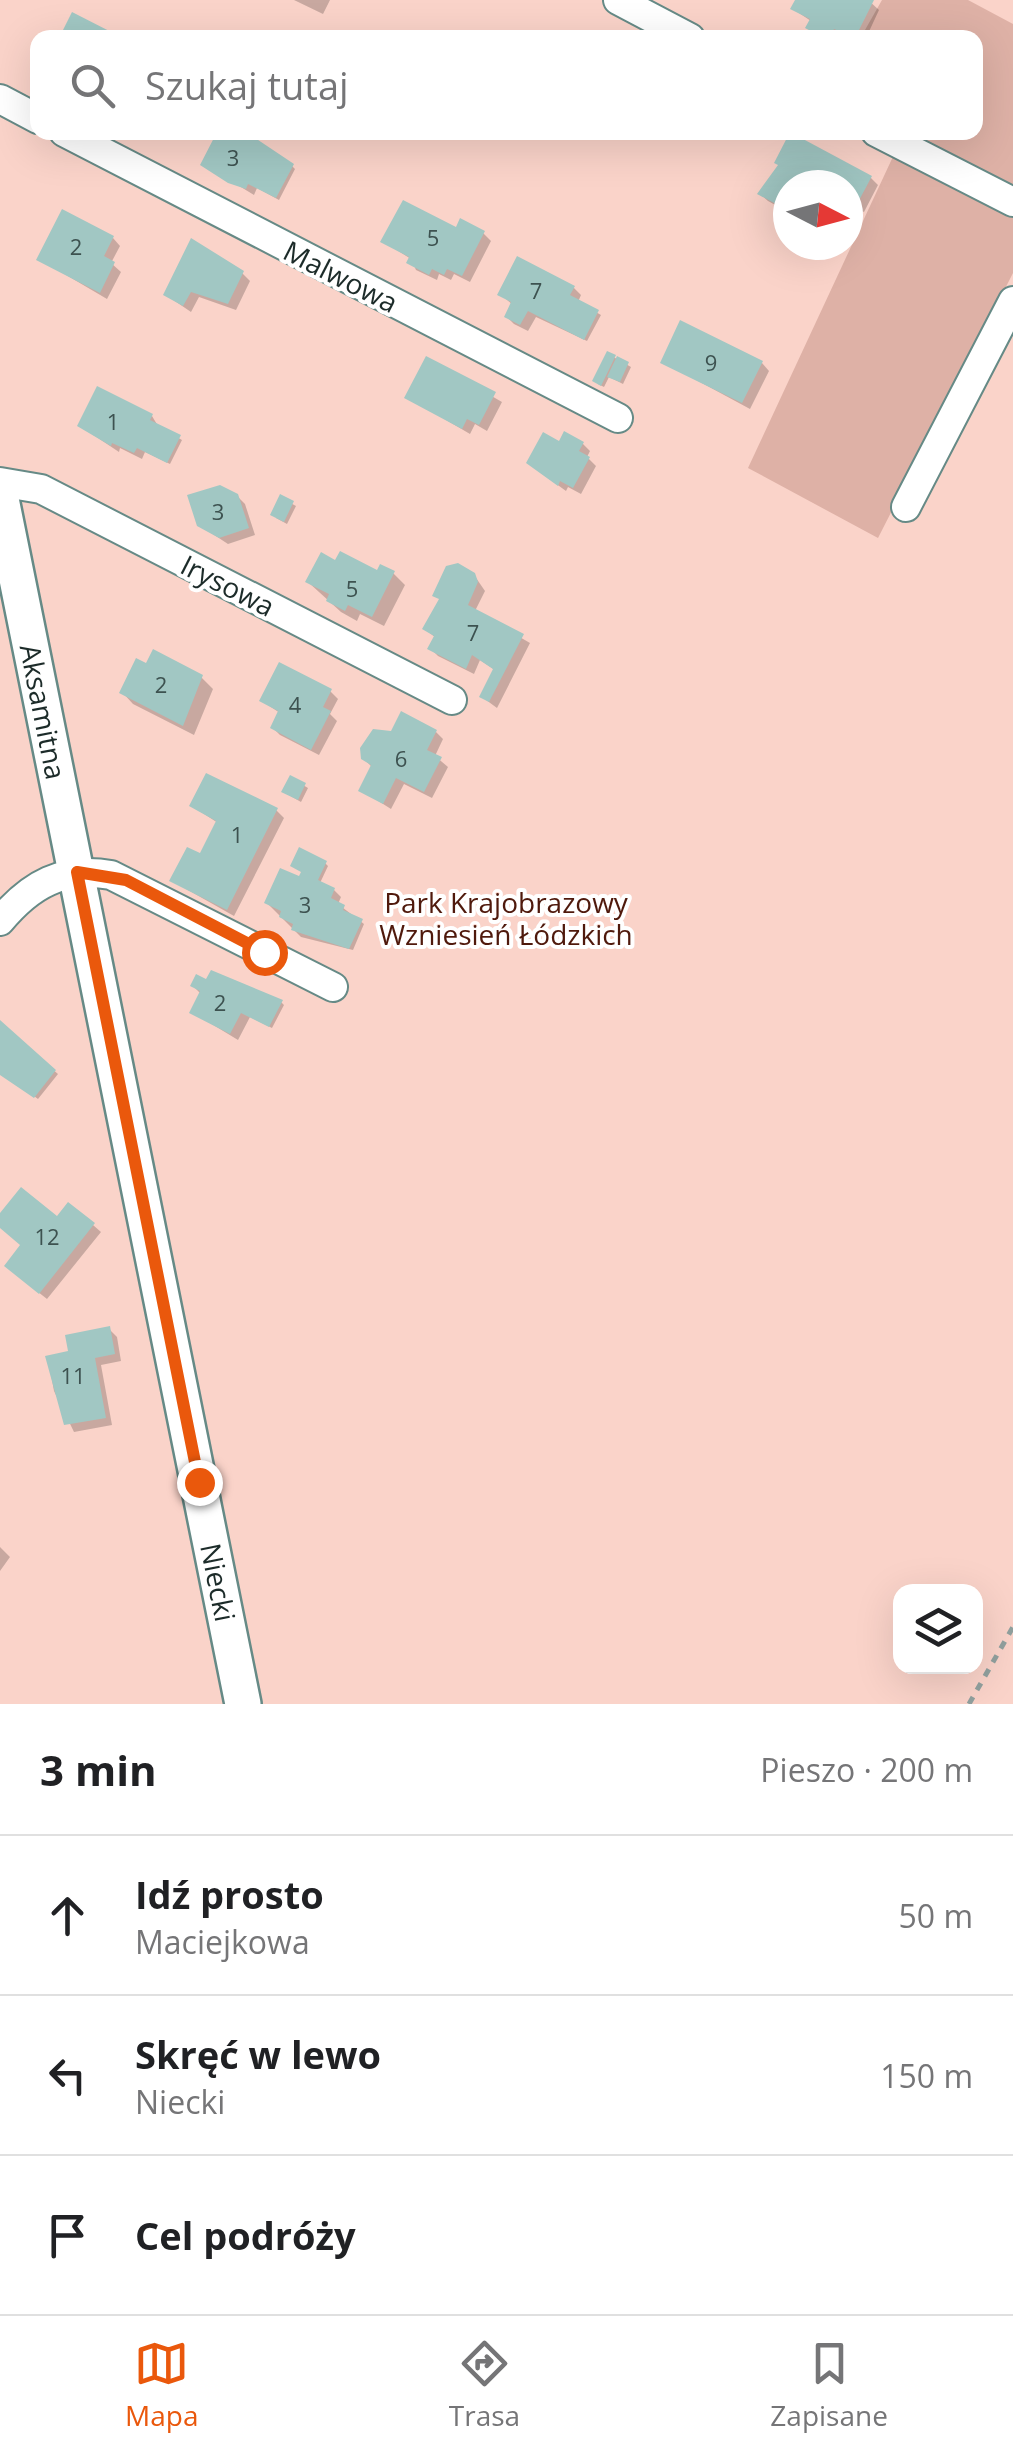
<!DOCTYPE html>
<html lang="pl">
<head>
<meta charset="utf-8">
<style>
	:root { --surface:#fff; --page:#f6f6f6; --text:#202124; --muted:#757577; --line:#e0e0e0; --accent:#ea580c }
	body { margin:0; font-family:"Open Sans",sans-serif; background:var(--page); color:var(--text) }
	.controls { position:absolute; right:30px; bottom:30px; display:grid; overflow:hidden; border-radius:20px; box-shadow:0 10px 40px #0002 }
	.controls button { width:90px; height:90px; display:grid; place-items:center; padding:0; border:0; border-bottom:2px solid var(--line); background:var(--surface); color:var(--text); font:50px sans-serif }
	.compass { position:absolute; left:773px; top:170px; width:90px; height:90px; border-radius:50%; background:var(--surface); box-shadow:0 10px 40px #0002; rotate:96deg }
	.stop { position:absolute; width:30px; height:30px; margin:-22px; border:8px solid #ea580c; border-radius:50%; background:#fff }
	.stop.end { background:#ea580c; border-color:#fff; box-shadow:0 2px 10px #0008 }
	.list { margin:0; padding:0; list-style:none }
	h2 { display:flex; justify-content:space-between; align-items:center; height:130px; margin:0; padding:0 40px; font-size:42px }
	h2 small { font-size:32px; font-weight:400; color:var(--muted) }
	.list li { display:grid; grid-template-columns:65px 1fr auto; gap:30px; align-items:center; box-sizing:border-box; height:160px; padding:0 40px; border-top:2px solid var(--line) }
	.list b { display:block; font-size:38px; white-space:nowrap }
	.list p { margin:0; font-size:32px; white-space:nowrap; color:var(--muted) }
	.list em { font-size:32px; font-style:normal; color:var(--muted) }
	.icon { flex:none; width:55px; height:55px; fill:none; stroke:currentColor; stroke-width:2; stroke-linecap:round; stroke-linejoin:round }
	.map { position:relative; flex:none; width:1013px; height:1704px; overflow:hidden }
	.search { position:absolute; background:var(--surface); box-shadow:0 10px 40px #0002; left:30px; right:30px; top:30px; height:110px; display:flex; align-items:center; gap:25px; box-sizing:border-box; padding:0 35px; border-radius:20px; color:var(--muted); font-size:38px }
	.sheet { height:610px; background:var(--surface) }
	nav { display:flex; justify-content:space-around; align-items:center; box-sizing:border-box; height:140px; border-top:2px solid var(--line); background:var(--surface); font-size:28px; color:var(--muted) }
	nav a { display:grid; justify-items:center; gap:5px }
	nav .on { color:var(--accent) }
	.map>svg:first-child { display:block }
</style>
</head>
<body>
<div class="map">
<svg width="1013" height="1704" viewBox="0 0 1013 1704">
	<rect width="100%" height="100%" fill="#eefdfb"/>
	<path fill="#fad3c9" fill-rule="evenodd" d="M0,0H1013V1704H0ZM38,38H976V132H38ZM788,185H848V245H788ZM900,1592H976V1666H900Z"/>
	<path fill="#deb1a6" d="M882,0H968L1013,24V273L878,538L748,468L904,133L976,132V38L861,37Z"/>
	<path fill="#0003" d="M294,0H330L323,14Z
		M798,0H868L879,10L866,38H821L808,28L811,21L793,9Z
		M203,164L292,166L295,169L279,200L257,188L254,195Z
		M781,166L871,178L878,185L864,212L857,209L848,226V185H788L786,211L768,201L760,194Z
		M457,231L483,233L491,241L470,282L454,274L451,280L439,274L437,280L416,270L411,259L384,242Z
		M113,238L120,246L111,263L121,272L107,299L39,259Z
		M242,273L250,281L236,310L199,297L191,312L166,295Z
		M574,288L581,295L578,302L601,315L587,341L536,317L528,331L514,324L507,317L513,305L500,294Z
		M608,354L631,367L623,384L609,377L604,387L598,384Z
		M427,359L502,402L487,431L475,424L470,434L407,397Z
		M663,362L762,363L769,371L750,409Z
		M152,416L158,426L182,440L170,464L145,452L142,459L120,448L119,452L80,426Z
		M560,444H583L590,451L587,457L596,466L581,494L568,487L566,491L537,470Z
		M237,496L245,504L255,535L228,544L199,525Z
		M281,498L296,506L287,524L276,518Z
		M336,563L393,573L405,585L384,626L360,614L357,621L341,612L308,582Z
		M474,575L485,591L475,611L530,643L497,708L482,697L495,670L480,660L474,674L438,656L430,648L436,638L425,629Z
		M147,666L201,677L213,689L194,735L133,704L122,692Z
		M330,691L338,699L330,714L337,721L319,755L280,735L273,728L280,713L262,701Z
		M436,732L443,739L435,756L448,767L432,798L404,784L391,809L361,790L372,767L363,758Z
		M291,778L308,788L301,802L287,794Z
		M192,806L276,810L284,818L234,916L172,881L202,856L218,823Z
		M325,863L328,866L320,883L334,890L341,897L338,904L364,924L353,950L301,937L267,903Z
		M193,986L281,1002L284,1005L272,1028L250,1017L238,1040L192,1012L201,994Z
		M0,1024L58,1074L38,1099L0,1071Z
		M0,1217L58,1220L93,1225L101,1232L47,1299L14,1273L23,1245L0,1226Z
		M109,1329L117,1337L121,1361L101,1365L112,1425L74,1432L54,1391L48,1358L71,1353Z
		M0,1547L10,1557L0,1571Z"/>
	<path fill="#a1c7c3" d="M795,0H874L855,38L834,29L830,38H824L805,28L810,19L790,9Z
		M72,12L121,37L124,31L137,38H59Z
		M217,132H246L294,164L276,198L248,184L246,189L228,183L200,165Z
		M790,132L872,176L856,206L848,202V185H788V204L781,200L778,205L757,194L778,165L774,163Z
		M403,200L456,227L460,218L485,231L462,276L447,269L444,275L432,269L429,275L406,263L409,257L380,242Z
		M62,209L114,236L104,256L115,262L100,293L36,260Z
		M191,238L244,271L228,304L191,292L183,306L163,295Z
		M517,256L575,286L570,295L599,310L584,340L528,311L520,325L504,317L511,302L497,295Z
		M680,320L763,361L742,403L660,363Z
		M607,351L616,355L601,386L592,381Z
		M426,356L496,392L479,425L467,419L462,429L404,398Z
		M617,356L629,362L620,382L607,377Z
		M97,386L153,414L150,420L181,435L167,463L137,448L134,453L112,443L111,446L77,426Z
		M564,431L584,442L579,451L590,457L573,488L560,481L558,486L526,463L543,432L559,441Z
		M220,485L238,494L249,528L219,538L197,526L187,495Z
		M280,494L294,501L284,522L270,515Z
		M340,551L377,570L380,564L395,571L372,617L348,605L345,611L326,601L329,594L305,582L321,552L335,560Z
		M458,563L475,573L478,582L468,605L524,634L489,702L479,697L493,669L472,655L466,669L427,649L434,636L422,629L439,599L432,596L446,566Z
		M153,649L203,675L183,726L119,693L136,658L146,663Z
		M279,662L332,689L323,707L331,711L311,750L270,728L278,711L259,701Z
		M401,711L437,730L427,750L442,757L424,792L396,778L383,804L358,791L371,765L361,759L360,748L373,729L391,731Z
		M206,773L278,808L227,910L169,881L187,847L200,853L216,821L189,806Z
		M290,775L306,783L298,800L281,792Z
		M299,847L327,861L318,880L335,888L331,898L345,905L343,910L363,919L349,949L291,930L293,924L279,917L281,911L264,903L280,868L299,876L301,872L290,866Z
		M211,970L283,1000L269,1027L241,1013L230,1034L189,1013L200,991L190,986L196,974L206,979Z
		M0,1020L56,1070L34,1098L0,1075Z
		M21,1187L57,1216L68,1202L95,1223L39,1294L4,1266L20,1245L0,1228V1213Z
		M110,1326L115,1354L95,1358L106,1418L64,1425L45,1356L68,1351L65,1335Z"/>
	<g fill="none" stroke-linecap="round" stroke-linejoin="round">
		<g stroke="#668a86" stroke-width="32">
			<path id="minor" d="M618,0L690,38
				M0,99L38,119
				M64,132L618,418
				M876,132L1013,202
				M0,482L41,489L452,700
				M906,507L1013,301
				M0,921C31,884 62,867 111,875L333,987"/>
		</g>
		<g stroke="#668a86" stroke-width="40">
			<g id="tertiary">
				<path id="s1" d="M0,494L243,1704"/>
			</g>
		</g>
		<path stroke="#91a09e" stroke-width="5" stroke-dasharray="8 8" stroke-linecap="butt" d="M969,1704L1013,1627"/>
		<use href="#minor" stroke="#fff" stroke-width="28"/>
		<use href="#tertiary" stroke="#fff" stroke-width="35"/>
	</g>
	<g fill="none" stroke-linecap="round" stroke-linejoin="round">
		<path stroke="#ea580c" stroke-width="12" d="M199,1482L77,872L126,880L264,952"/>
	</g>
	<g text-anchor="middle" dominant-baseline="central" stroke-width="8" stroke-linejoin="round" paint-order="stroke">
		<g font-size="22" fill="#3d5250">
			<text x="233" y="157">3</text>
			<text x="433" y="237">5</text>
			<text x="76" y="246">2</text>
			<text x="536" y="290">7</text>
			<text x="711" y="362">9</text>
			<text x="113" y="421">1</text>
			<text x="218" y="511">3</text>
			<text x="352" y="588">5</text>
			<text x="473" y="632">7</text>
			<text x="161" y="684">2</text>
			<text x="295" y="704">4</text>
			<text x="401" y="758">6</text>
			<text x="237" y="834">1</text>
			<text x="305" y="904">3</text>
			<text x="220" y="1002">2</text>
			<text x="47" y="1236">12</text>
			<text x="73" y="1375">11</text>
		</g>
		<g font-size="28" fill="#1c2b29" stroke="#fff">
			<text transform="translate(341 276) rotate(27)">Malwowa</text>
			<text transform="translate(228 585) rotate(27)">Irysowa</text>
			<text stroke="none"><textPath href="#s1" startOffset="222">Aksamitna</textPath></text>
			<text stroke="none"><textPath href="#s1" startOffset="1110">Niecki</textPath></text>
		</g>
		<g font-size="28" fill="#4f190c" stroke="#fff">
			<text x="506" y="902">Park Krajobrazowy<tspan x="506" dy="32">Wzniesień Łódzkich</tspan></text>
		</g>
	</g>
</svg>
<div class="controls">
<button><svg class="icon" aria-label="layers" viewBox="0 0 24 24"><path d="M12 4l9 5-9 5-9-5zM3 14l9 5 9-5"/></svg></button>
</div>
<svg class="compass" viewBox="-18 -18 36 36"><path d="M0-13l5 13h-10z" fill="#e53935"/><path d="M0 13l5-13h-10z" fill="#757577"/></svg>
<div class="stop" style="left:264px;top:952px"></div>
<div class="stop end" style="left:199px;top:1482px"></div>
<div class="search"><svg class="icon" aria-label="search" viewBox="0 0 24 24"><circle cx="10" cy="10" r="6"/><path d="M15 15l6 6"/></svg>Szukaj tutaj</div>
</div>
<section class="sheet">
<h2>3 min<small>Pieszo · 200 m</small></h2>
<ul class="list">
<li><svg class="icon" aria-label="ahead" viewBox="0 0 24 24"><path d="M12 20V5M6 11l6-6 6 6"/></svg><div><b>Idź prosto</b><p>Maciejkowa</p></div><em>50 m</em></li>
<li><svg class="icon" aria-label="left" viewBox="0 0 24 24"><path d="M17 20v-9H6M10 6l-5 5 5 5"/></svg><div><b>Skręć w lewo</b><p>Niecki</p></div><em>150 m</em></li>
<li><svg class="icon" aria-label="arrive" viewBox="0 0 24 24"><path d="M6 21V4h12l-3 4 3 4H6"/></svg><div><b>Cel podróży</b></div></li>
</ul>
</section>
<nav>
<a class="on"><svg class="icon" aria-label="map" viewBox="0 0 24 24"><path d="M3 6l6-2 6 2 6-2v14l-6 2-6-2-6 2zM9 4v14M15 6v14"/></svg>Mapa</a>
<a><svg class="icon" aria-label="directions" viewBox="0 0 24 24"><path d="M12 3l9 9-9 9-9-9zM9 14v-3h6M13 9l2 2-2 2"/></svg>Trasa</a>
<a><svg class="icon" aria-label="saved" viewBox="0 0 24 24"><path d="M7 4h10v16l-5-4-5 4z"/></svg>Zapisane</a>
</nav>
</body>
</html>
